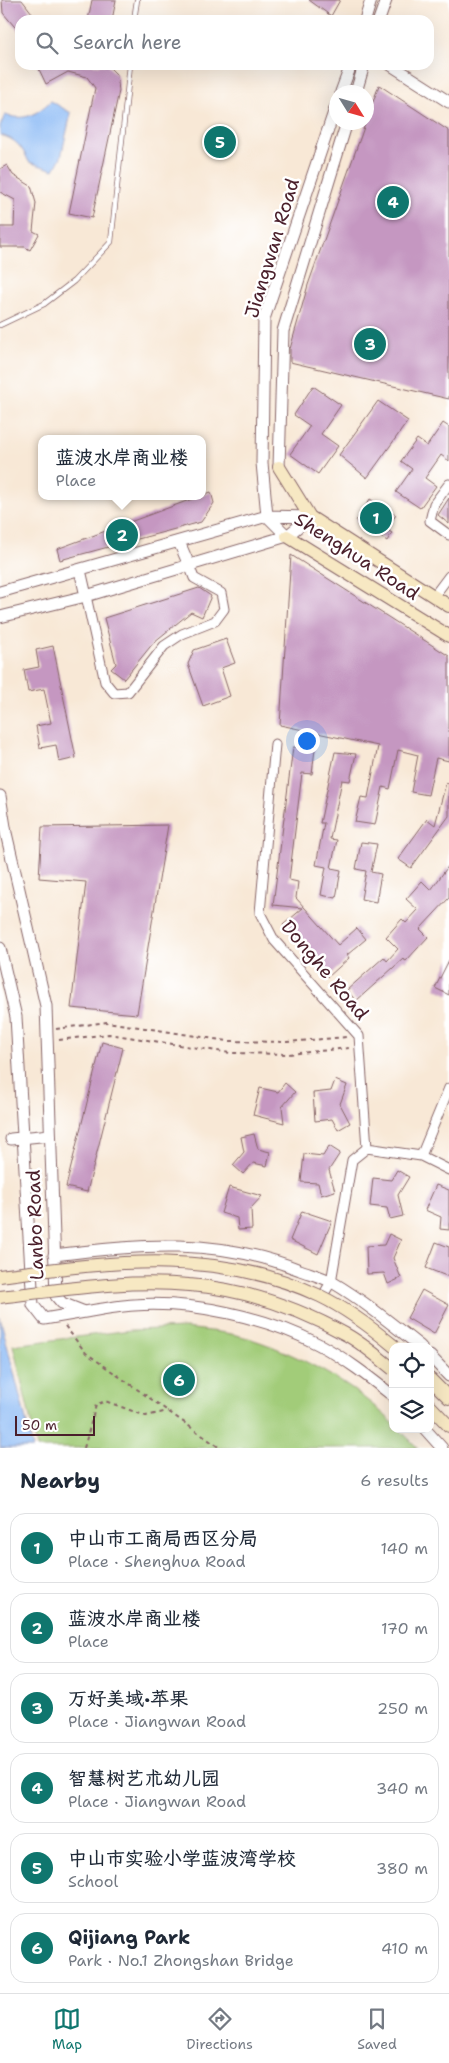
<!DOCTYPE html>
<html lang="en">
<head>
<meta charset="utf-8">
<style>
	:root { --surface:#fff; --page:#f6f6f7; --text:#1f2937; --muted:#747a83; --line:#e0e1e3; --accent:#0f766e }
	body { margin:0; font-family:"Shantell Sans","LXGW WenKai TC",sans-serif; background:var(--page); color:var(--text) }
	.controls { position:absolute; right:15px; bottom:15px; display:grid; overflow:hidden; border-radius:10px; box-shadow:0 5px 20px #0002 }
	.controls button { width:45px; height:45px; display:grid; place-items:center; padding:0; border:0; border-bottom:1px solid var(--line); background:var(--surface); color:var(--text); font:25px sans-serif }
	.compass { position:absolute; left:329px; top:85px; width:45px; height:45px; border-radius:50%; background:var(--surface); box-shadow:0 5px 20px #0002; rotate:127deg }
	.scale { position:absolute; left:15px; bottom:12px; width:80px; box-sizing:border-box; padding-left:5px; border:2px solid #4a1f2b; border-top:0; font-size:14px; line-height:18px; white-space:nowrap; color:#4a1f2b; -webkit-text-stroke:4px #fff; paint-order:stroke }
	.you { position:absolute; left:306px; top:740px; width:18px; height:18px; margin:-12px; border:4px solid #fff; border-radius:50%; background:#1a73e8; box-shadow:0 0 0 8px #1a73e833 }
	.badge { display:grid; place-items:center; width:32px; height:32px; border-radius:50%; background:var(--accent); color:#fff; font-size:16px; font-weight:700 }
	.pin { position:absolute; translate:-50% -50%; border:2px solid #fff; box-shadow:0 1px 5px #0006 }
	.popup { position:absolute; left:38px; top:435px; width:168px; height:65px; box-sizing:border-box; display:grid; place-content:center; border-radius:10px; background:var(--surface); filter:drop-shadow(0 1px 4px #0005); font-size:16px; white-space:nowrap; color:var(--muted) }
	.popup b { font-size:19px; color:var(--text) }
	.popup::after { content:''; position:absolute; left:50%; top:100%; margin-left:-10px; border:10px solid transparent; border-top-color:var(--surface) }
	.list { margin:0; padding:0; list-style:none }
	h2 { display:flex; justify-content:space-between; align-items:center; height:65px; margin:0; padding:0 20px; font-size:21px }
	h2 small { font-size:16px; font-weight:400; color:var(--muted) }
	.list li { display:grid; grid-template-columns:32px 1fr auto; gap:15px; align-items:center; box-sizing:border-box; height:70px; margin:0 10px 10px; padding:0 10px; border:1px solid var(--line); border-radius:15px }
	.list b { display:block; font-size:19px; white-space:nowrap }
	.list p { margin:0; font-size:16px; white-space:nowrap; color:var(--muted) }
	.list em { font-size:16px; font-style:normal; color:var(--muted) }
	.icon { flex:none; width:28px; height:28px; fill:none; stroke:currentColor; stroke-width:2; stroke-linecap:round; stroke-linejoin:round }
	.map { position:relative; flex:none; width:449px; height:1448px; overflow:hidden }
	.search { position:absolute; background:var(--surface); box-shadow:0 5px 20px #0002; left:15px; right:15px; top:15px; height:55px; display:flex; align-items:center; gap:12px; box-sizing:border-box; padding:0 18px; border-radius:15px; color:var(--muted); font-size:19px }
	.sheet { height:545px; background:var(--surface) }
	nav { display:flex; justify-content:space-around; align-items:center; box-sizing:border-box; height:70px; border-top:1px solid var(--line); background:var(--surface); font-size:14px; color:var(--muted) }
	nav a { display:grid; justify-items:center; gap:2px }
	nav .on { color:var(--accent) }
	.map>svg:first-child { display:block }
</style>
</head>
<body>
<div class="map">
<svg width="449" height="1448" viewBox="0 0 449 1448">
	<rect width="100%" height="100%" fill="#fff"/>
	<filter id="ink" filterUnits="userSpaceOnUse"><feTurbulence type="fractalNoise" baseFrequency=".02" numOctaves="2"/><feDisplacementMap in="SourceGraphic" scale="10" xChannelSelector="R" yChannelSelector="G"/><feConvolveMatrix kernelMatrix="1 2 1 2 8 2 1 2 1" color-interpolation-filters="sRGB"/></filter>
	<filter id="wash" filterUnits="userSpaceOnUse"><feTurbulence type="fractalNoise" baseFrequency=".0096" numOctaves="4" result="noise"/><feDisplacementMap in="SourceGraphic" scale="20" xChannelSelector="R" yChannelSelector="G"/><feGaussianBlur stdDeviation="1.12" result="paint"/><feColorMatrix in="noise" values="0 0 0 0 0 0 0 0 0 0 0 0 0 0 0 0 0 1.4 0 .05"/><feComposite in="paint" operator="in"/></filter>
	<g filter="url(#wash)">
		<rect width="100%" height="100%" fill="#f8e8d6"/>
		<path fill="#a2cc79" stroke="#767652" d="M186,1328C208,1331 230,1332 251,1339C301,1355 356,1386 393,1423V1429H399L418,1448H37L13,1345L131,1330Z"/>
		<path fill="#8ab9f5" stroke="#6a6c90" d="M51,101L71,113L61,157L54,170L29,162C22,147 16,139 0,135V126L5,115C26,121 35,115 51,101Z
			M0,1317L33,1448H0Z"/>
		<g id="blocks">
			<path fill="#c597c1" d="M2,0H22L32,13L26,20H20V33L3,13Z
				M92,0H116L112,20H88Z
				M309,0H340L331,16Z
				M37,65H107L117,75L119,91L92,218L69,213L95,88L87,77L68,72L46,84Z
				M379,85L449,131V399L290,362V349L308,285Z
				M7,165L13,175L31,186L36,203L33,231L39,234L30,250L25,247H0V227H14L15,200L0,192V169Z
				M313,386L341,405L321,434L338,446L318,474L290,454L310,426L294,415Z
				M378,401L408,421L367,478L339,455Z
				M443,423L449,427V461L441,455L425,478L436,486L420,508L396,492L412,469L401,461L417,439L427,446Z
				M211,492L214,503L201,522L60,560L57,549Z
				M449,498V524L438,515Z
				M370,499L396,515L386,529L392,533L387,541L356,521Z
				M291,555L449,656V761L436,758L428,795L411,792L418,755L398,750L390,789L383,787L375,825L355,822L361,797L368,798L378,746L280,725Z
				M199,588L211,596L202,617L191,612L154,642L124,679L111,669L116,664L104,618Z
				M226,639L235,663L221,668L230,696L203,706L188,664L194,650Z
				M53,646L76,758L59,762L56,745L40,748L36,726L51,723L44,689L28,692L24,670L39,667L36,650Z
				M293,747L315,749L312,774L302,773L289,880L298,882L296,898L338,945L357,928L366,939L347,955L349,958L328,977L283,925L303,908L273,905Z
				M335,752L356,754L350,781L342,780L330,839L337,840L331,868L341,870L336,898L321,895L326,867L316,865L324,823H320Z
				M446,783L449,784V816L411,868L398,859L427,819L435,825Z
				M168,825L137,1014L71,1008L86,882L39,878L42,827Z
				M361,842L377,844L371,872L381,874L376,902L361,899L366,871L356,869Z
				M449,865V898L420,929L428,937L406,961L403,959L356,1001L347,990L384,957L387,961L398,949L386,937L402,919L406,923L418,910L406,899L422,881L431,890Z
				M449,960V995L435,988Z
				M102,1042L123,1048L87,1192L66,1187Z
				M335,1080L347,1085L340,1104L350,1123L338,1130L332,1119L315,1121L313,1093L331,1091Z
				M285,1083L295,1092L282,1107L284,1123L253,1115L260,1088L278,1092Z
				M254,1134L258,1149L270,1152L267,1166L253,1163L243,1174L233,1165L244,1152L241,1137Z
				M329,1146L340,1153L329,1170L335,1191L321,1195L318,1183L301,1182L304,1154L323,1156Z
				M397,1170L409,1177L398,1195L403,1216L390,1219L387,1208L370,1206L373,1178L391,1180Z
				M436,1185L449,1190V1230L440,1229L441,1217L425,1210Z
				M229,1187L262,1196L251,1208L252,1229L238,1230L237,1218L221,1213Z
				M302,1211L332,1221L318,1254L290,1240Z
				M389,1234L401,1240L393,1258L401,1278L388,1284L384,1273L367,1274L366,1246L384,1245Z
				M436,1242L449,1247V1277L426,1268Z
				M422,1290L449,1305L434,1334L407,1318Z"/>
		</g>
	</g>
	<g filter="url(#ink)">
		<use href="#blocks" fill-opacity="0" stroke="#876567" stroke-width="1"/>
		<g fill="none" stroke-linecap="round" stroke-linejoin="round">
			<g stroke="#876567" stroke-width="6">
				<path id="service" d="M134,20L137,0
					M0,325L44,304L74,281L111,242L130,65"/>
			</g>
			<g stroke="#876567" stroke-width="11">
				<path id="minor" d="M449,484L434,504L430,521L449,535
					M86,596L105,682L114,693L128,692L164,646L182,634L215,621L224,609L221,593L194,578L189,565
					M434,596L449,576
					M275,744L260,913L274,940L359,1036L367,1148
					M367,1148L421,1156L449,1170
					M421,1156L449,1088
					M322,1297L331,1282L352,1160L367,1148"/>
			</g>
			<g stroke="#876567" stroke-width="13">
				<path id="tertiary" d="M365,20L371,0
					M379,20L386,0
					M391,65L449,102
					M341,92L351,65
					M356,92L364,65
					M279,467L283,331L347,122
					M287,536L267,516L262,463L264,319L336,106
					M179,542L189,565
					M80,570L86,596
					M0,592L267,516L310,517L287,536L86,596L0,617
					M0,796L6,833L46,1006L56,1296L62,1303L85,1312L44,1319L33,1305L16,1017L0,948
					M11,1139L50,1135
					M54,1255C140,1244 217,1237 300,1270C311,1274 322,1277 332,1282C364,1301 392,1324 421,1347
					M85,1312C102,1309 118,1306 134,1305C193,1301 266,1317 318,1344C345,1358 369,1377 393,1396
					M430,1356L449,1376
					M425,1429L442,1448"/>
			</g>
			<g stroke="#876567" stroke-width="14">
				<path id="secondary" d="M279,467L310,517L449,606
					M287,536L449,636
					M430,1379L449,1398
					M430,1406L449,1426"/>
			</g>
			<path stroke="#876567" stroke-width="2" stroke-dasharray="4 4" stroke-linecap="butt" d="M56,1029L107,1022L227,1041L287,1042L347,1037
				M59,1040L109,1034L230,1053L289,1054L349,1048
				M65,1326L86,1353L220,1448
				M84,1448L96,1405L105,1401L146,1416L168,1411"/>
			<use href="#service" stroke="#fff" stroke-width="4.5"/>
			<use href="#minor" stroke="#fff" stroke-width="9"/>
			<use href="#tertiary" stroke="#fff" stroke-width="11"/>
			<use href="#secondary" stroke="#f7e8c3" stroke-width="12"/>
			<g stroke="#876567" stroke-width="14" stroke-linecap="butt">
				<path id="secondary-bridge" d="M0,1276C110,1262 216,1247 320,1296C347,1309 372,1328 395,1347
					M0,1297C62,1290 126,1279 189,1285C244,1289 298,1308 347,1335C363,1344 378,1357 393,1369"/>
			</g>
			<use href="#secondary-bridge" stroke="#f7e8c3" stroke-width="12"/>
		</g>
	</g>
	<g text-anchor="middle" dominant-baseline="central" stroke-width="5" stroke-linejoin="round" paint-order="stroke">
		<g font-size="19" fill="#4a1f2b" stroke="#fff">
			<text transform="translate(272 248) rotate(-73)">Jiangwan Road</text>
			<text transform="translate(357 556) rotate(33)">Shenghua Road</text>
			<text transform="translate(325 970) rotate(50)">Donghe Road</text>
			<text transform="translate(35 1225) rotate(-92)">Lanbo Road</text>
		</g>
	</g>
</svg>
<div class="controls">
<button><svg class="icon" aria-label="locate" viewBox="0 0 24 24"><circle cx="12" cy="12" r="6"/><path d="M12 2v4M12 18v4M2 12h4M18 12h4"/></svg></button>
<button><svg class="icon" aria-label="layers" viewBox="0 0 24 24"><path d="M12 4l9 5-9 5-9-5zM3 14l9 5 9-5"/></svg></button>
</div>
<svg class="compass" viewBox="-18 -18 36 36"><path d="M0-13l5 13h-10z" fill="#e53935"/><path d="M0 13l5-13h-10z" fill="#747a83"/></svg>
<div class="scale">50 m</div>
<div class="you"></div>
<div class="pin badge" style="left:376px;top:518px">1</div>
<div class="pin badge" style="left:122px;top:535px">2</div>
<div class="popup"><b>蓝波水岸商业楼</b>Place</div>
<div class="pin badge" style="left:370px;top:344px">3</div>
<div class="pin badge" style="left:393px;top:202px">4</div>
<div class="pin badge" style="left:220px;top:142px">5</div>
<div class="pin badge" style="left:179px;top:1380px">6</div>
<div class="search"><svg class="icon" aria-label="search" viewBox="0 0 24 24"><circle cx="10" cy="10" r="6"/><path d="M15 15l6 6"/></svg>Search here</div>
</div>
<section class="sheet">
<h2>Nearby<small>6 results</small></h2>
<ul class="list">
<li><span class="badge">1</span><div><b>中山市工商局西区分局</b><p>Place · Shenghua Road</p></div><em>140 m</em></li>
<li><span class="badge">2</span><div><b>蓝波水岸商业楼</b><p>Place</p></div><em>170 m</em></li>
<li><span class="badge">3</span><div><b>万好美域·苹果</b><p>Place · Jiangwan Road</p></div><em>250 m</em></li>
<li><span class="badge">4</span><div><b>智慧树艺术幼儿园</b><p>Place · Jiangwan Road</p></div><em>340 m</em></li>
<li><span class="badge">5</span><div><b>中山市实验小学蓝波湾学校</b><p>School</p></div><em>380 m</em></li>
<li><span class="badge">6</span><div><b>Qijiang Park</b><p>Park · No.1 Zhongshan Bridge</p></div><em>410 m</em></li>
</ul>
</section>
<nav>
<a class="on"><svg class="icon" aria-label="map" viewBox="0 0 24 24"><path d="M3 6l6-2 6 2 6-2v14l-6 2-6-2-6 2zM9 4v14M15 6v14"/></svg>Map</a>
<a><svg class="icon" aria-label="directions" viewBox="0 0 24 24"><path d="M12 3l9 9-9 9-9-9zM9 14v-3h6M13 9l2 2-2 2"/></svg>Directions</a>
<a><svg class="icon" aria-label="saved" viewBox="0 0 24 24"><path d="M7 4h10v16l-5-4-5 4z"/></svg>Saved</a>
</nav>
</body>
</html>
